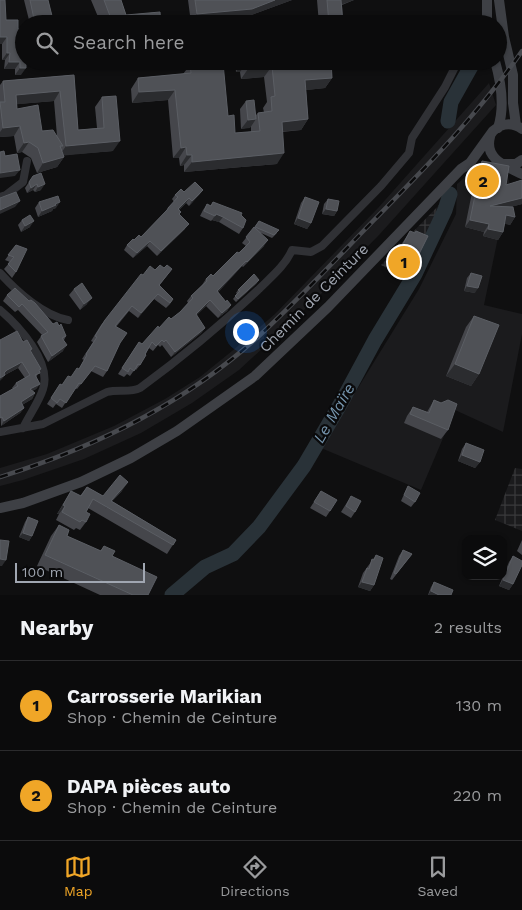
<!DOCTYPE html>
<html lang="en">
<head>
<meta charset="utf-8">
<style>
	:root { --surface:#0b0b0c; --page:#19191a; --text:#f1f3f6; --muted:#9a9b9d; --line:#2b2b2d; --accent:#f0a627 }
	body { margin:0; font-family:"Work Sans",sans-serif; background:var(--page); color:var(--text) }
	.controls { position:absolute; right:15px; bottom:15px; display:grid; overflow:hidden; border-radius:10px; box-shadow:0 1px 4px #0004 }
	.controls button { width:45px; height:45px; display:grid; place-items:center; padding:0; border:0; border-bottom:1px solid var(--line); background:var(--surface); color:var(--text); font:25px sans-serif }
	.scale { position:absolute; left:15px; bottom:12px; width:130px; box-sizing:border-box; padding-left:5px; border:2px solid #a0a6b1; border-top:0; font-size:14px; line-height:18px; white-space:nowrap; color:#a0a6b1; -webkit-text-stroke:4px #0a0a0b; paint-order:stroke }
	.you { position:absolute; left:245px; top:331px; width:18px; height:18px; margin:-12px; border:4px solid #fff; border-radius:50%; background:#1a73e8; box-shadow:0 0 0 8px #1a73e833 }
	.badge { display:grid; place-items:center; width:32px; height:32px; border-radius:50%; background:var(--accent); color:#111; font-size:16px; font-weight:700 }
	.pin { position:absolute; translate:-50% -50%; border:2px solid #fff; box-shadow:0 1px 5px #0006 }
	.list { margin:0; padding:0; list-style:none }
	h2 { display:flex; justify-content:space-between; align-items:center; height:65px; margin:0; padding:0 20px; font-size:21px }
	h2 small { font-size:16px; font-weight:400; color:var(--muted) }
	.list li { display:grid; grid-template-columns:32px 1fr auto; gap:15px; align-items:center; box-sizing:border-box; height:90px; padding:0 20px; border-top:1px solid var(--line) }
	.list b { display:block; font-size:19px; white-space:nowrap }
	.list p { margin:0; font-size:16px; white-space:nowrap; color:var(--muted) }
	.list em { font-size:16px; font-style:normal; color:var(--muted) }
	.icon { flex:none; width:28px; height:28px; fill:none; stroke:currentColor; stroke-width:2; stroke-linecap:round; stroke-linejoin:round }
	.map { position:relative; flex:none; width:522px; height:595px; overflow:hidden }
	.search { position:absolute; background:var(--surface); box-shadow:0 1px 4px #0004; left:15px; right:15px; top:15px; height:55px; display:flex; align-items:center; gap:12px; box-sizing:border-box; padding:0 18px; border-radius:28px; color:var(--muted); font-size:19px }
	.sheet { height:245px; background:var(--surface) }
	nav { display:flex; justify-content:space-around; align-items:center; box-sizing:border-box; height:70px; border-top:1px solid var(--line); background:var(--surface); font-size:14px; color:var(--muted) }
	nav a { display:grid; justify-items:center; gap:2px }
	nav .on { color:var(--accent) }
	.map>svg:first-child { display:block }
</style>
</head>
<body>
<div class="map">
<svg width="522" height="595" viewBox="0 0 522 595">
	<defs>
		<pattern id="industrial-grid" width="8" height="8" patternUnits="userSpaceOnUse" patternTransform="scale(1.25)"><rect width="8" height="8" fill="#1b1b1d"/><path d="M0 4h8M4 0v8" fill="none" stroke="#39393b"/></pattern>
	</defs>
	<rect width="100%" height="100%" fill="#0f0f10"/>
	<path fill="#1b1b1d" d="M489,83L496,105L379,235L318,297L239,370L192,403L141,433L84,459L23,480L0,486V468L47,454L114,426L165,399L200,377L232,351L275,314L378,208Z
		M487,165L507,173L510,186L503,188L510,225L501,223L484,305L522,314V334L503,432L455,410L421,490L321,448L419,289L456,214L457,184L478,166Z"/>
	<path fill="url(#industrial-grid)" d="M440,204L436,219L425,245L407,279L381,265Z
		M515,468L522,469V531L495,520Z"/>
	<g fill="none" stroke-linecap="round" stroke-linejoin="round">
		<path stroke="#293238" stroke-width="15" d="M448,121L451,102L474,61
			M172,595L205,567L233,554L259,527L304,466L341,403L375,340L415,274L445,210L450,194"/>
		<path stroke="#303135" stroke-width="8" d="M0,197L6,195L23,182L27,161
			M0,273C16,291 44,316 68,320
			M0,310C19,326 52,362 43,389C39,402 29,415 23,428
			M0,432L43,424L107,392C118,389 130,393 140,388C181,358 220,326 258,290C271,277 285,266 292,250L311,252L322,246L381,186L409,153L412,138L445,87L458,61"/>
		<path stroke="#3e4045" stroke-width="10" d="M487,0V24
			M499,0L504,37L513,75V103L516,125
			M495,61C501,82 505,107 498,128
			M490,137C484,159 506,166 522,174
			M503,164H516L522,160
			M0,508L23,503L81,482L131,458L177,431L255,376L328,307L461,169L470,163L493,131C502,123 512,122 522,129"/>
		<g stroke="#47494e" stroke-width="4.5">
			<path id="rail" d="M0,477C96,447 186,403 260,335C300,298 337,258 375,219C427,166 480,112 522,51"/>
		</g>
		<use href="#rail" stroke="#0a0a0b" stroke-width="2.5" stroke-dasharray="8" stroke-linecap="butt"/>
	</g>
	<path fill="#45464b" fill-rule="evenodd" d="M24,0H48L54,24H30Z
		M91,0H121L126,15L161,24H101Z
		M188,0H292L246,17L191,23Z
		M317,0H354L342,5L343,24H319Z
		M6,20L18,29L21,75H15V69H4L5,60H2V44Z
		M235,61H331L332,78L325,88L306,90L308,119L301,130L282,132L277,164L184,172V165L180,166L179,158H173L168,100L132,103L131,89L138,78L183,74L190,65L228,116L235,133L251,132V127L241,129L240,109L246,101L256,115L258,113L264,112L263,108L267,102L264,77L241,79L240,72H236Z
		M74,75L78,130L97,128L95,107L102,97L113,151L63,155L64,157L57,167L37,173L31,158L22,152L17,153L14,136L0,137V85L3,81ZM54,101L57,136L42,131L17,109V104Z
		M482,161L506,185L522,180V204L510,207L515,217L510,225L505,223L503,232L498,240L483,236L484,232L465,227L477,168Z
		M33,176L41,190L35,192L33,190L27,193L25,188Z
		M203,190L199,195L189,206L186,203L179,210L181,212L179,214L185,229L157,256L147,246L133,258L124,250L127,245L141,237L164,213L168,208L174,202L172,199L175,195L184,192Z
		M305,197L311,223L307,229L294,224L301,203Z
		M328,199L337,211L334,216L322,214L324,204Z
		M39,202L56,208L53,209L52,211L38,217L35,208Z
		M213,202L241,215L243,228L239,234L219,222L212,220L211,221L200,216L203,210L207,204L210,206Z
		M22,220L30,227L21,232L18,225Z
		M259,221L277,233L272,238L261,233L264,246L243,267L242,266L218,292L226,302L231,305L227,311L218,318L206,306L196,315L205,328L201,333L171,357L162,345L160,347L158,345L153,351L149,348L140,365L136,370L135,369L130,376L127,374L124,377L118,374L139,342L142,344L159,328L180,312L188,303L187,301L191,296L202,285L206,279L213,276L246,246L242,243Z
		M410,231L413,266L407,274L387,264L393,253L399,244L401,245Z
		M16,245V272L12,278L4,269L10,262L5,260Z
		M164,268L172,269L159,286L173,299L170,304L166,308L154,299L138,318L129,311L116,327L119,344L107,371L103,377L91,371L77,389L75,388L62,408L56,404L53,408L47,404L60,384L62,385L79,369L84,360L82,359L93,342L91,341L101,325L143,275L155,270Z
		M471,273L475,293L464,291L467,278Z
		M257,283L236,302L233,299L237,294L236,293L238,290Z
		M74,289L87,304L80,310L69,295Z
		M7,295L53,324L66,336L64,340L63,351L48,362L37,342L42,335L18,310L15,312L3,301Z
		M474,316L479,374L471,386L446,376L466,327Z
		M23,342L30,351L39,371L36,378L40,384L36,389L32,391L35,393L32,399L22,405L24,408L20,413L1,426L0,396L13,389L12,388L16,383L25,378L18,368L5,375L1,380Z
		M434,400L441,403L448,430L441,439L404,423L407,416L413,407L427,412Z
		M466,443L480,462L475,468L458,461L462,449Z
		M408,486L415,502L411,507L401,501L405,492Z
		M87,487L103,496L122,491L112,501L176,540L167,554L88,508L86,512V522L80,530L76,528L74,530L56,520L59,514H57L71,491L80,496Z
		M321,491L330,511L326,517L310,508Z
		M351,496L355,512L351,518L341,512Z
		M28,517L32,536L29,541L19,537L25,522Z
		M59,525L67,536L100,551L104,546L148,595H100L37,566L51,536Z
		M522,540V555L517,551Z
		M403,550L412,554L392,580L390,579L399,556Z
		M376,555L374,585L370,591L358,587L363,573Z
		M513,556V584L509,590L499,586L509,562Z
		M434,582L451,595H428L431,587Z"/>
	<path fill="#2b2c2f" d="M275,0H292L246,17L191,23L197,14Z
		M338,0H354L332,8Z
		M0,37H7L2,44H0Z
		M7,53H10L5,60H2Z
		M248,61L240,72H236L243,62Z
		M9,62H20L15,69H4Z
		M272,66L264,77L241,79L248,69Z
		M20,68H26L21,75H15Z
		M332,78L325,88L298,91L305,80Z
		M175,90L168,100L132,103L139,92Z
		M60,91L54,101L9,105L16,95Z
		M256,119L250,128L241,129L248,120Z
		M308,119L301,130L274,132L282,122Z
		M20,126L14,136L0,137V132L3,128Z
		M120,141L113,151L59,156L66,146Z
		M29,142L22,152L17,153L24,143Z
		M186,147L179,158H173L181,148Z
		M284,153L277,164L184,172L192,162Z
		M187,155H192L184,165L180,166Z
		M64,157L57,167L37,173L43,163Z
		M20,170L15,176L0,178V173Z
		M37,184L33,190L27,193L31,188Z
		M45,184L41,190L35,192L38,187Z
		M203,190L199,195L189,206L192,201Z
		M189,198L186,203L175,214L178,209Z
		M522,198V204L485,214L490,206Z
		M20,201L15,207L0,214V210Z
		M60,202L56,208L53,209L52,211L38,217L42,211L55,204Z
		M326,209L337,211L334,216L322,214Z
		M216,214L223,217L219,222L212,220Z
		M506,215L515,217L510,225L501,223Z
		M298,218L311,223L307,229L294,224Z
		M470,220L489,224L484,232L465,227Z
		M34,221L30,227L21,232L25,226Z
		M189,224L185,229L157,256L161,251Z
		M488,229L503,232L498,240L483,236Z
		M268,240L264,246L243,267L247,262Z
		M150,241L147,246L133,258L137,253Z
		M246,261L242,266L214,297L217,291Z
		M259,280L257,283L236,302L238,299Z
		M467,286L478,288L475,293L464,291Z
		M158,294L154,299L138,318L141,313Z
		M92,298L87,304L80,310L84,304Z
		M210,300L206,306L192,320L196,314Z
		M231,305L227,311L218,318L222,313Z
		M205,328L201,333L171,357L175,352Z
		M67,345L63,351L48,362L52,356Z
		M22,362L18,368L3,376L5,375L0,381V378L4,373L7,370Z
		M455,364L479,374L471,386L446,376Z
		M40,384L36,389L26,394L30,389Z
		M35,393L32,399L17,408L21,402Z
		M24,408L20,413L1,426L4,421Z
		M462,455L480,462L475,468L458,461Z
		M128,482L122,491L105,509L111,501Z
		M63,505L65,506L59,514H57Z
		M23,533L32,536L29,541L19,537Z
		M0,559L6,560L2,566H0Z
		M503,580L513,584L509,590L499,586Z
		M362,582L374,585L370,591L358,587Z
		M431,591L439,595H428Z"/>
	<path fill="#4f5156" stroke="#5b5e64" d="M0,0H5L6,20H18V29H21V48H24V61H26V68H20V62H9L10,53H7V37H0Z
		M30,0H48L54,24H35Z
		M104,0H121L126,15L160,12L161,24H113Z
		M195,0H275L252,9L197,14Z
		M327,0H341L343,24H329Z
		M248,61H331L332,78L305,80L308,119L282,122L284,153L192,162V155H187L186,147L181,148L175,90L139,92L138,78L191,73L190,65L223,63L228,116L234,115L235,133L260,131L258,113L272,111L271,97L275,96L272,66L248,69Z
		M74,75L78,130L104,128L102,97L116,96L120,141L66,146L60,91L16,95L17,109L38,105L42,131L53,130L63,146H60L64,157L43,163L38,148L29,142L24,143L20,126L3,128L0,102H5L3,81Z
		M254,100L256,119L248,120L246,101Z
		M4,151L5,156L17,154L20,170L0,173V152Z
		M482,161L509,166L506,185L522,180V198L490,206L513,207L515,217L506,215L503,232L488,229L489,224L470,220Z
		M41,173L45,184L38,187L37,184L31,188L29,182L33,176Z
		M195,182L203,190L192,201L189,198L178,209L181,212L179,214L189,224L161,251L150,241L137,253L127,245L133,239L134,240L139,235L141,237L168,209V208L178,197L175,195L181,189L184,192Z
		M16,192L20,201L0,210V198Z
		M58,196L60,202L55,204L56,205L42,211L39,202Z
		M305,197L319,202L311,223L298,218Z
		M328,199L339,201L337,211L326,209Z
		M213,202L242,213L241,215L246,220L243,228L223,217L216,214L215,216L204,211L207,204L211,206Z
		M30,215L34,221L25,226L22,220Z
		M259,221L279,230L274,235L255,227Z
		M254,227L268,240L247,262L246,261L217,291L226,302L227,300L231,305L222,313L210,300L196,314L205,328L175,352L166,340L164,342L162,340L156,346L152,342L145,354L146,355L140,365L138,364L134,371L130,368L128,372L122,368L139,342L142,344L158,326L159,328L169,317L171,319L180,312L193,298L191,296L207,281L206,279L211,274L213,276L237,252L239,253L250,242L246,237Z
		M410,231L415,233L416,231L428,236L413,266L393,256L399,244L402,246Z
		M16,245L27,249L16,272L8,264L14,257L8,255Z
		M160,265L164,268L167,265L172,269L159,285L173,299L170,303L158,294L141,313L132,306L115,326L127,333L120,343L107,371L95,366L81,384L79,383L66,403L60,399L57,403L51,398L60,384L62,385L68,376L71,377L77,368L79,369L87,355L86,354L97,337L95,336L105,320L141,274L143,275L150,266L155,270Z
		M471,273L482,276L478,288L467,286Z
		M254,274L259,280L238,299L235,296L240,291L238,290Z
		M82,283L92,298L84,304L74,289Z
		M15,288L29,301L31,300L35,303L53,324L57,322L59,326L61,324L66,336L62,338L67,345L52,356L41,336L48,332L22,304L19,307L7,295Z
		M474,316L499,325L479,374L455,364Z
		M17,331L23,342L27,340L32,349L30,350L41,369L39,370L40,373L35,375L40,384L30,389L35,393L21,402L24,408L4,421L2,417L0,418V396L18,386L16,383L30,375L22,362L7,370L4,373L5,375L0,378V340Z
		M434,400L441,403L448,400L457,404L448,430L410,414L413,407L429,413Z
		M466,443L484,450L480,462L462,455Z
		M120,475L128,482L111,501L176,540L173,545L93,499L86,512L90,514L86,522L82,520L80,522L62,512L65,506L63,505L71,491L81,496L87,487L103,496Z
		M408,486L420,493L415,502L404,495Z
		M321,491L337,500L330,511L314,502Z
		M351,496L361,501L355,512L346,506Z
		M28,517L38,521L32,536L23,533Z
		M59,525L69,530L67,536L101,551L104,546L115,551L112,556L157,577L148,595H133L45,555Z
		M0,540L9,541L6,560L0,559Z
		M403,550L412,554L396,574L394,573Z
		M376,555L383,558L374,585L362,582L367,568L369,569L372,559L374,560Z
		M513,556L522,561V565L513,584L503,580Z
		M434,582L453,590L451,595H439L431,591Z"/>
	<g text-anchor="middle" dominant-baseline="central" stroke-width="4.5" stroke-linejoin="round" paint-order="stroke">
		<g font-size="15" fill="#a0a6b1" stroke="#0a0a0b">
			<text transform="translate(314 298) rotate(-45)">Chemin de Ceinture</text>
		</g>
		<g font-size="16" font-style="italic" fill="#7695ad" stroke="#0a0a0b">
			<text transform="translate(334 413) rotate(-60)">Le Maïre</text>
		</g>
	</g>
</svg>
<div class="controls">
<button><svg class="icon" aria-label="layers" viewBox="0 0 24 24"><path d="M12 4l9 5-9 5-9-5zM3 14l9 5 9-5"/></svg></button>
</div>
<div class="scale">100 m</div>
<div class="you"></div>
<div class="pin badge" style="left:404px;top:262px">1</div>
<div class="pin badge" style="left:483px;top:181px">2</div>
<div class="search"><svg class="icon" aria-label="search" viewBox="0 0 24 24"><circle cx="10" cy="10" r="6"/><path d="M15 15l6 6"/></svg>Search here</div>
</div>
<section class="sheet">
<h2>Nearby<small>2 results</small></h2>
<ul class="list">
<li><span class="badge">1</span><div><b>Carrosserie Marikian</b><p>Shop · Chemin de Ceinture</p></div><em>130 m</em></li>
<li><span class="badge">2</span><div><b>DAPA pièces auto</b><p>Shop · Chemin de Ceinture</p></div><em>220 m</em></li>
</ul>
</section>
<nav>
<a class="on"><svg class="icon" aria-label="map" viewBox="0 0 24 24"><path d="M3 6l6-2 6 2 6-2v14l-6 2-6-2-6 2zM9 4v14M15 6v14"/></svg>Map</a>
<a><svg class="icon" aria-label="directions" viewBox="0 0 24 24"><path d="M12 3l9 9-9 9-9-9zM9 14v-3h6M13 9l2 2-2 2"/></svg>Directions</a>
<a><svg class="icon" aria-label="saved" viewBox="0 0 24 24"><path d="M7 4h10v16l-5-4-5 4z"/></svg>Saved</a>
</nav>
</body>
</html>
